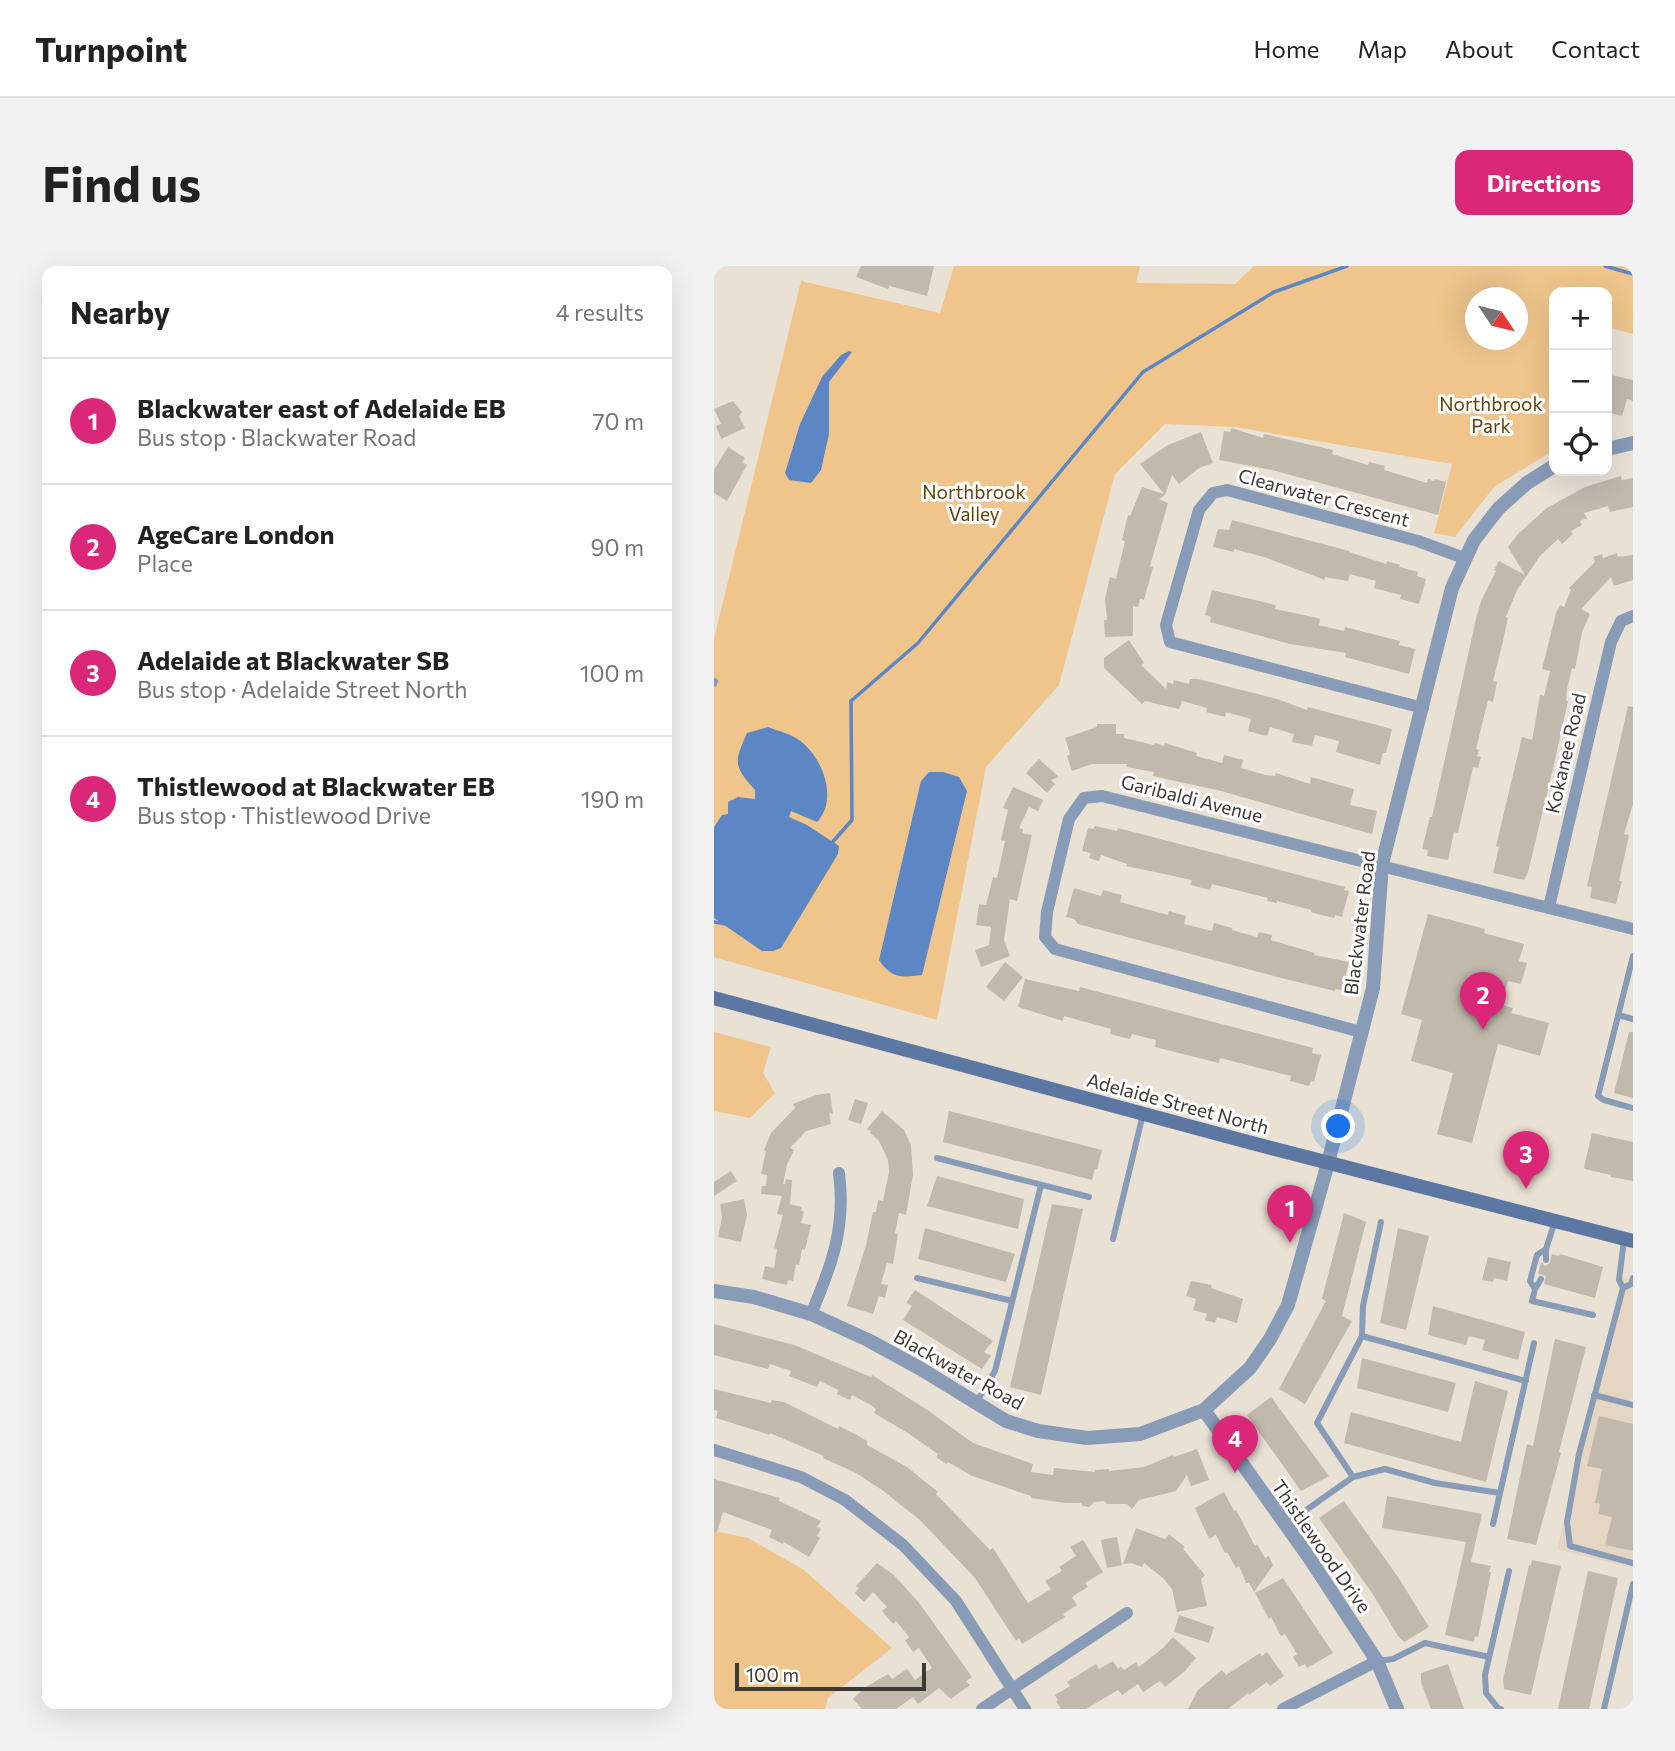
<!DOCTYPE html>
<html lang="en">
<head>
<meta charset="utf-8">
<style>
	:root { --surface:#fff; --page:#f2f2f2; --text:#222; --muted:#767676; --line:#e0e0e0; --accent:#db2777 }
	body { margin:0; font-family:Commissioner,sans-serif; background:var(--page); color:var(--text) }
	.controls { position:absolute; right:21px; top:21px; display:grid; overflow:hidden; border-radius:14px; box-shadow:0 7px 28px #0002 }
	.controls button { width:63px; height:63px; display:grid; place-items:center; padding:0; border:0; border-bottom:2px solid var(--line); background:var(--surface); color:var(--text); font:35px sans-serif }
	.compass { position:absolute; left:751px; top:21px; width:63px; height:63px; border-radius:50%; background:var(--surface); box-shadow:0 7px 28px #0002; rotate:125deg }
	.scale { position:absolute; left:21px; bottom:18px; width:191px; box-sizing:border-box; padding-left:7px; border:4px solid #3d3a35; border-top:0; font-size:19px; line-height:24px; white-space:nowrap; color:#3d3a35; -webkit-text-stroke:5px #fff; paint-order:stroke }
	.you { position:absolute; left:625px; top:861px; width:24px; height:24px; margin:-18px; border:5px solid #fff; border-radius:50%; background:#1a73e8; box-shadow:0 0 0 10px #1a73e833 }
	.badge { display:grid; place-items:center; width:46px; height:46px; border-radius:50%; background:var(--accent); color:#fff; font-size:23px; font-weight:700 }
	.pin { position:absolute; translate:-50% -58px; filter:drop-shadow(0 2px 4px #0008) }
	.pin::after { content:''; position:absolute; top:37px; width:24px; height:21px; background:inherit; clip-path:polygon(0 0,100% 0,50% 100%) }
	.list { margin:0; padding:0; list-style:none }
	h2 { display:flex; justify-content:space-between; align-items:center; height:91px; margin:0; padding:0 28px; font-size:30px }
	h2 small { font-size:23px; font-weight:400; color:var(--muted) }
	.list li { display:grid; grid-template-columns:46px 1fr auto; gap:21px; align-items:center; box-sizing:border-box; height:126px; padding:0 28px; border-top:2px solid var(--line) }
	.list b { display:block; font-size:26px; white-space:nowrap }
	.list p { margin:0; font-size:23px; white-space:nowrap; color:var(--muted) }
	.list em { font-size:23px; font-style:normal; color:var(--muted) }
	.icon { flex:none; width:38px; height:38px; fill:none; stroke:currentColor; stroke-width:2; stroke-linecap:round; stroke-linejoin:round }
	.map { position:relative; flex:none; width:919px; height:1443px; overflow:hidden; border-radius:14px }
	header { display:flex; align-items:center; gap:42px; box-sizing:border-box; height:98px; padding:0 35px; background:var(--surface); border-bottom:2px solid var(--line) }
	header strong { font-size:33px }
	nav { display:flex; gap:38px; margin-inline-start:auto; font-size:24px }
	.intro { display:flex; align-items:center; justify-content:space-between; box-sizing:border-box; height:168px; padding:0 42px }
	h1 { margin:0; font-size:49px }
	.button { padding:18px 32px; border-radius:14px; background:var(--accent); color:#fff; font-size:24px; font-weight:700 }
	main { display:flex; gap:42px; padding:0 42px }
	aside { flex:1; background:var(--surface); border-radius:14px; box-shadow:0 7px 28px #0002 }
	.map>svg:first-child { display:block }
</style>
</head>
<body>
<header>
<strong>Turnpoint</strong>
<nav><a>Home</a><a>Map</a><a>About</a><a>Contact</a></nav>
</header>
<div class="intro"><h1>Find us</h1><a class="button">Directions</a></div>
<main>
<aside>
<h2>Nearby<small>4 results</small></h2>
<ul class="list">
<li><span class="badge">1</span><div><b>Blackwater east of Adelaide EB</b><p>Bus stop · Blackwater Road</p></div><em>70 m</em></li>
<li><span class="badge">2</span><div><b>AgeCare London</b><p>Place</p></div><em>90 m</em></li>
<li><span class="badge">3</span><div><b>Adelaide at Blackwater SB</b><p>Bus stop · Adelaide Street North</p></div><em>100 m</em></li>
<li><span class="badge">4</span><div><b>Thistlewood at Blackwater EB</b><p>Bus stop · Thistlewood Drive</p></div><em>190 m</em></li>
</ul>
</aside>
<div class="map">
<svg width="919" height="1443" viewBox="0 0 919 1443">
	<rect width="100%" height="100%" fill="#eae1d5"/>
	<path fill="#e4d6c3" d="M908,1011L919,1014V1302L843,1284Z"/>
	<path fill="#efc58c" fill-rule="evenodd" d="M240,0H426L422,17L521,18L540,0H919V68L893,61V26H840V184L780,221L741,271L720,267L738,198L521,161L451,158L401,208L345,419L272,501L223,754L0,691V373L87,15L226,47ZM762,32H804V74H762Z
		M0,766L57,781L49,807L61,827L36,852L0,845Z
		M0,1265L34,1272L90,1304L178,1382L114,1432L111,1443H0Z"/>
	<path fill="#5c86c4" d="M135,85L138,86L115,116V168L107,204L97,217L75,214L71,207L86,158L108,111L127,89Z
		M54,461C64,465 77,468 85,474C108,490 125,533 103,556L77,545L75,551L93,559L125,580L124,588L67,682L59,685H48L0,652V561L8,549L14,548V536L24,531L41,533V524C19,499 20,497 33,467Z
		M215,506H229L245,511L253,525L208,709C187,712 177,712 165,694L207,515Z"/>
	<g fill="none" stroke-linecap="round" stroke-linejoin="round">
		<path stroke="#5c86c4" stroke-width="3.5" d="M891,0L919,8
			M116,579L138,554L137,435L204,377L429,106L560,26L633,0
			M0,656L12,658"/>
	</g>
	<path fill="#c2b9ad" d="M147,0H220L213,30L176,20L174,23L142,11Z
		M897,109L919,114V135L913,133L908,150L893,146V129Z
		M19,135L28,146L25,150L31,162L7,173L2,160L7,158L0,143Z
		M517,162L549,172L550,168L619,184L618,188L654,199L655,196L671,200L670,204L713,217L714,213L720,215L721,213L732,216L724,249L558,204L505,194L510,165L516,166Z
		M487,166L499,197L485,202L465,218L458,209L451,229L445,233L454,237L436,300L439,301L430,334L426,333L424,341L419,340V370L391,371L390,354H393L391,333L396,311L402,313L411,275L408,274L414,249L416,250L428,221L450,228L426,198L454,179Z
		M14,181L31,192L28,196L33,199L13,235L0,227V204Z
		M907,210L908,214L919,212V241L896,246L894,240L870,247L873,252L866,255L868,259L857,265L859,268L848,278L844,273L826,290L803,324L792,351L794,352L789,375L779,415L783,416L779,436L774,434L762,483L765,484L763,490L767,491L764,502L759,501L744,567L740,566L734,594L713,590L714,584L708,583L716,551H718L762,353L767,335L782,305L780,304L785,295L811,309L794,281L804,268L833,242L871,221Z
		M518,254L635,285V286L672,298L673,295L686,299L685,301L704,306L703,310L712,313L705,338L686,333L687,329L660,322L662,315L636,308L634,315L611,311V314L550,291L520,283V286L499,281L504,263L515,264Z
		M903,287L904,291L919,289V314L900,320L897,311L867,343L876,348L868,366L861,403L858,402L853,423L852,435H854L839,503L814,606L810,614L779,607L785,581L782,580L808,471L818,474L826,429L830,430L836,405L828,403L842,347L846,339L850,341L857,324L855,322L881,296L879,291L888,288L889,292Z
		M498,324L562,339L561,343L599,351L606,353L605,359L630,365L631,361L686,375L685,379L701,383L695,408L631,391L632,387L576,378L496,356L497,351L491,349Z
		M415,374L430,397L427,399L452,423L453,416L459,418L460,414L475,418L476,413H484L563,433L593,444L594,441L678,463L672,487H669L666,499L622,486L625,475L601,469L598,480L578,476L580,468L556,461L553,470L534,465L537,453L512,446L511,451L492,446L493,442L468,435L465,443L431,435L428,438L390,402V392Z
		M914,440L919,441V538L910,568L915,569L905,615H908L902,638L876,632L878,621L873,620Z
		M383,458H402V468H410V472L440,479L441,477L450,480L451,477L483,487L482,490L508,497L510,489L529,494L527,502L552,509L561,510L562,507L596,518L597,511L640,523L636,539L663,545L658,568L507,525L439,510L440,506L412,501L413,498H378L358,505L353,490L356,488L351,472L383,461Z
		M325,493L345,511L337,514L341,518L333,527L312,507Z
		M299,521L329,534L324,545L315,541L305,562L309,563L308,567L318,569L303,635L296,633L290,674L296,690L267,701L261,684L275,679L277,661L262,659L265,638L272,639L279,611L283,612L291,575L287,574L294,544L289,542Z
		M381,560L403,565L404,562L631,621L630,624L635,625L628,651L621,649L620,652L607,649L597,646V644L563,635V637L553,635L554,632L498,618L496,624L476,619L478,614L412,600L413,598L387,589L385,595L375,592L377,587L368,585L374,562L379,563Z
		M360,622L387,630L389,624L408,629L406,636L454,649L455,645L472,650L470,658L498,665L500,657L518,662V664L543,671L545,666L558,669L557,674L601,687L600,689L635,696L628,724L621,723V725L571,713L364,658L360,653L352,651Z
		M714,648L771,663L770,667L810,678L805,695L813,697L807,718L794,715L787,739L799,742L797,747L835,757L826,790L784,778L758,877L723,868L739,807L697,795L708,754L687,748Z
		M291,696L309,711L290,735L272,721Z
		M311,713L365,725L366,721L599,782L598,787L607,789L600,816L597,815L595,820L576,815L577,810L506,792L505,797L441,781L442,774L418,768L416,773L396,768L397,763L350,750L349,755L304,741Z
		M915,766H919V832L900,827Z
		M116,827L119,848L115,847L117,858L92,865L76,882L80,884L73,899L69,918H71L72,913L78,914L76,938L88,941L87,945H90L87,957L97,959L91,984L88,983L85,999L82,998L79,1015L74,1014L73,1019L48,1013L51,1000L60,1002L63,983L60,982L69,949L63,948L68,930L47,928L48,920H52L53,909L47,908L52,885L50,884L57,867L81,842L79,838L102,829Z
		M141,833L154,837L147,858L134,854Z
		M168,845L190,864L197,879L199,909L192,949L185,947L181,967L184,968L179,998L173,997L167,1018L174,1019L171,1032L165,1030L159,1048L133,1040L152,979L159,946H162L164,934L169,935L175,906L174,894L165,875L156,867L157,865L153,863Z
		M235,845L388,884L383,903H381L378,914L229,876Z
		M878,867L919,876V915L897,911V909L871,903L870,901Z
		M17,905L23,915L0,930V916Z
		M223,910L310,933L304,963L213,940Z
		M30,933L33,949L27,976L4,971L8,951L6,938Z
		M338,938L369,943L327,1129L296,1121Z
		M630,947L652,956L628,1050L638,1055L591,1138L565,1123L612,1035L608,1033Z
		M211,962L301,988L292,1016L204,993Z
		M684,962L715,970L692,1064L666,1057Z
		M838,988L845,990L846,988L889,1001L881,1032L830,1018L832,1010L824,1008L827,996L831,1000L836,997Z
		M774,991L797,996L793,1015L780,1012L779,1016L768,1014Z
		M477,1015L498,1019L497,1022L529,1033L523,1057L503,1051L501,1057L491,1054L493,1048L479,1044L482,1033L472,1030Z
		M201,1024L279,1075L270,1086L277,1090L268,1103L189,1054L198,1040L192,1037Z
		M719,1040L811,1066L804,1094L768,1084L771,1074L755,1070L752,1079L714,1069Z
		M0,1058L80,1079L157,1111L158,1109L215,1145L259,1177L319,1198L317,1206L339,1209L340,1202L381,1206V1204L395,1203V1205L430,1201L459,1189L460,1191L483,1183L495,1214L477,1220L473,1209L462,1225L425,1234L418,1243L413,1238H393L390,1235L380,1236L375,1241L369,1240L367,1237H351L317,1232V1230L258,1210L234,1196L232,1198L222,1191L224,1188L194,1167L160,1147L162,1143L157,1139L138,1129L136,1134L123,1128L124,1124L106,1115L103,1121L75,1110L77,1105L56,1098L54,1103L0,1089Z
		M841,1073L872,1081L845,1186L847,1187L822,1279L793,1273L813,1178L819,1180Z
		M648,1092L742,1117L734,1146L643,1122Z
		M761,1115L794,1125L772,1216L630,1177L637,1146L747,1176Z
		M0,1123L57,1137L58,1134L70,1136L124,1163L125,1160L141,1168L153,1175V1179L193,1201L224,1226L222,1228L276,1284L279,1282L314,1337L337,1323L331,1315L348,1305L345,1301L362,1290L356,1281L369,1274L389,1306L371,1317L374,1321L359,1330L358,1332L363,1339L349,1348L351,1351L308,1378L305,1372L302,1375L261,1312L206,1254L168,1224L142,1207L109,1192L110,1190L56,1167V1169L2,1152L4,1145L0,1144Z
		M557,1131L615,1210L587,1225L533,1149Z
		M885,1150L919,1158V1285L891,1279L898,1251L884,1248L886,1238L881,1237L888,1203L873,1200Z
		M0,1213L66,1232L65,1235L107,1255L103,1261L107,1263L103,1270L106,1272L95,1291L70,1276L69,1278L55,1271L58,1264L9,1246L3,1266H0Z
		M510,1226L520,1245L522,1244L541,1280L543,1278L551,1292L555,1290L559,1299L540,1326L535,1317H532L525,1300L522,1302L513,1286L511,1287L502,1269L495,1273L481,1242Z
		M673,1230L768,1248L757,1296L777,1300L775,1306H777L764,1371L761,1370L760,1376L731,1369L752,1276L668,1262Z
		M630,1235L684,1311L715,1361L690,1376L684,1370L658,1327L605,1252Z
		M422,1262L451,1273L455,1268L471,1281L469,1283L491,1309L487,1313L493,1340L463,1346L458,1323L449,1312L430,1297L428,1301L417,1297L409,1298Z
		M403,1271L408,1299L393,1302L387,1274Z
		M818,1294L847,1300L817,1429L790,1423L789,1413L815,1299H817Z
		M163,1297L180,1309L206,1338L258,1411L252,1415L256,1419L237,1433L225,1422L204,1438L199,1431L182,1443H148L139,1433L150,1422L174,1408L178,1413L193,1403L201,1414L218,1402L205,1382L199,1386L191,1374L195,1371L182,1355L179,1358L168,1345L173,1341L159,1326L150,1336L141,1327L145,1322L142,1320Z
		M874,1305L904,1312L875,1443H844Z
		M569,1312L619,1387L593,1402L591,1398L585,1401L579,1391L583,1388L571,1368L567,1370L557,1351L555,1353L541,1327Z
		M465,1349L500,1361L495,1377L460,1366Z
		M459,1371L482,1392L471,1405L451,1421L446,1415L429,1426L424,1418L408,1429L404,1424L372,1443H347L342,1435L344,1434L341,1429L356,1420L353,1416L382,1398L385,1403L399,1395L404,1403L407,1400L410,1404L422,1396L425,1401L449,1382Z
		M553,1386L570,1410L556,1420L553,1416L535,1429L534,1427L514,1443H474L484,1424L508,1404L512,1409L546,1387L548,1390Z
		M734,1398L750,1443H717L707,1416V1407Z"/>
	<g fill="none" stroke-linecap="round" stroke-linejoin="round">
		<path stroke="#889bb7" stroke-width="6" d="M0,418L1,415
			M919,690L884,830L890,834L919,842
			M904,749L919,753
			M223,892L375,931
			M399,973L429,848
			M910,974L905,1014L909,1022L865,1188L853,1256L856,1280L919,1297
			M832,994V983L841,955
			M203,1012L298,1035
			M827,1013L821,1023L816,1015L823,989L832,983
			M909,1022L917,1018L919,1012
			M821,1023L818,1035L879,1049
			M648,1070L812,1115
			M880,1129L919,1139
			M262,1137L281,1105L327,919
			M639,1211L671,1203L721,1217L786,1227
			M779,1258L820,1077
			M571,1259L639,1211L603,1157L648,1070L649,1040L667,956
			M663,1395L679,1393L711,1377L775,1391
			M787,1443L784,1442L772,1427L771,1409L795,1305
			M890,1443L919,1318"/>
		<path stroke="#889bb7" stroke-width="12" d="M709,442L456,376L452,359L485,244L499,227L513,224L704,275L750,292
			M835,641L897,376L907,355L919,350
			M647,766L341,683L331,671L333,646L355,553L370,532L388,530L919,663
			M97,1048C118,999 132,961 125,907
			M0,1184L87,1211L131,1234L189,1279L242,1335L311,1443
			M268,1443L413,1347
			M569,1443L663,1395"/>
		<path stroke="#889bb7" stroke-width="14" d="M893,183L919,177
			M0,1025L40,1031L97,1048L154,1074L207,1103L292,1155L324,1165L373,1172L426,1168L490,1144L536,1102L556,1073L574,1039L614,897L659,722L668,598L738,322L760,274L785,242L813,217L840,200
			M490,1144L594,1290L663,1395L683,1443"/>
		<path stroke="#5c77a1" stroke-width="14" d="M0,732L534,876L919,975"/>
	</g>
	<g text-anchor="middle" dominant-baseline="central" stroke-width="6" stroke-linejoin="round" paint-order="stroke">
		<g font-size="19" fill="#634208" stroke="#fff">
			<text x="777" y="137">Northbrook<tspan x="777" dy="22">Park</tspan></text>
			<text x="260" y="225">Northbrook<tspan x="260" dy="22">Valley</tspan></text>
		</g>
		<g font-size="19" fill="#3d3a35" stroke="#fff">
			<text transform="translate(610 231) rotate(15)">Clearwater Crescent</text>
			<text transform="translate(851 487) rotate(-77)">Kokanee Road</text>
			<text transform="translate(478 532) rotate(14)">Garibaldi Avenue</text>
			<text transform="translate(645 657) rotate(-83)">Blackwater Road</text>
			<text transform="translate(464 837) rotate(15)">Adelaide Street North</text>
			<text transform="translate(245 1103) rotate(29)">Blackwater Road</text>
			<text transform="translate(608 1280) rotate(55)">Thistlewood Drive</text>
		</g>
	</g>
</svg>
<div class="controls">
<button>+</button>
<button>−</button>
<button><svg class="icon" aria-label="locate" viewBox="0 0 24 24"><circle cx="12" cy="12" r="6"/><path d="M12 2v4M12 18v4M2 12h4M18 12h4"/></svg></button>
</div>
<svg class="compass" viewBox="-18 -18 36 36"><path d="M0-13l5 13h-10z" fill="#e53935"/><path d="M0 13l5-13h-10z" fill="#767676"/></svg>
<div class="scale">100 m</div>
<div class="you"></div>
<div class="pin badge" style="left:576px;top:977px">1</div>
<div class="pin badge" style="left:769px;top:764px">2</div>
<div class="pin badge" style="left:812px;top:923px">3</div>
<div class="pin badge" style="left:521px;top:1207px">4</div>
</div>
</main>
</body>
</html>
